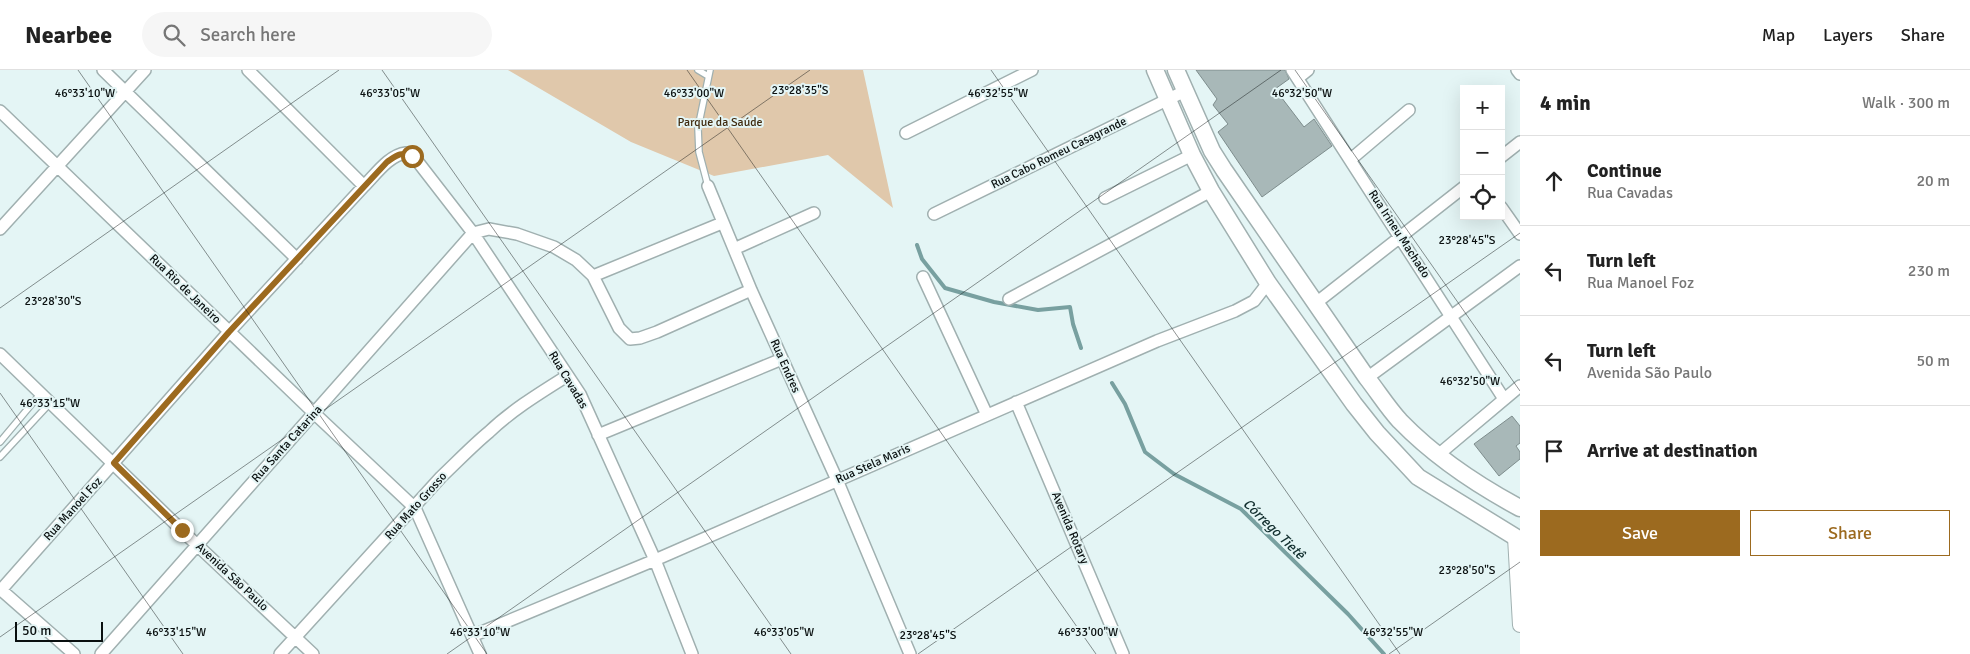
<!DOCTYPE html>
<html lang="en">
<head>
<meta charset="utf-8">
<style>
	:root { --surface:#fff; --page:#f6f6f6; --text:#222; --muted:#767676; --line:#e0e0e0; --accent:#9c6a1f }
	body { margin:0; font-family:Signika,sans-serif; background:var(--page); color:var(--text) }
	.controls { position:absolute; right:15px; top:15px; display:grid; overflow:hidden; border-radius:0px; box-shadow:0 5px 20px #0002 }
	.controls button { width:45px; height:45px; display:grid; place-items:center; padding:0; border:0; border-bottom:1px solid var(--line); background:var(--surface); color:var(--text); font:25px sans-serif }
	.scale { position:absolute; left:15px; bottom:12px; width:88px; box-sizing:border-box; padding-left:5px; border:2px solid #0a1010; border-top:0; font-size:14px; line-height:18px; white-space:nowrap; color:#0a1010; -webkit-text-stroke:4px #e4f5f5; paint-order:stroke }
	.stop { position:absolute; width:15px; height:15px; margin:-11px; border:4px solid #9c6a1f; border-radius:50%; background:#fff }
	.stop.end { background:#9c6a1f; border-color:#fff; box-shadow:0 1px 5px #0008 }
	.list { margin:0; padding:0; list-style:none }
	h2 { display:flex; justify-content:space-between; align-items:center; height:65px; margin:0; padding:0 20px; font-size:21px }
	h2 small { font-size:16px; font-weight:400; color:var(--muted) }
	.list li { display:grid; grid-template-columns:32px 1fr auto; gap:15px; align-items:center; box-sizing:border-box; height:90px; padding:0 20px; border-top:1px solid var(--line) }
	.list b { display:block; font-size:19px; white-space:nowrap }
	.list p { margin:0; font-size:16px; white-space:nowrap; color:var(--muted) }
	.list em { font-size:16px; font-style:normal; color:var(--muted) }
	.actions { display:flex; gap:10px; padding:15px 20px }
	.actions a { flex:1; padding:11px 0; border:1px solid var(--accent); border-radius:0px; text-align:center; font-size:18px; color:var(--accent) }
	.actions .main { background:var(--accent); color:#fff }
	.icon { flex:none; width:28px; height:28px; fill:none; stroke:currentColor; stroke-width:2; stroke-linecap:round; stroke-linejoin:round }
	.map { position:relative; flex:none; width:1520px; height:584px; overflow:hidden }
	header { display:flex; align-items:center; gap:30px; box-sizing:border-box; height:70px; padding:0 25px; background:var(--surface); border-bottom:1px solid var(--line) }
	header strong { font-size:24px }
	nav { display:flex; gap:28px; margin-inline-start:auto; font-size:18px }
	.search { width:350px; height:45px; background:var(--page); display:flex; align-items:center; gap:12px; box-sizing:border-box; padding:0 18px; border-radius:28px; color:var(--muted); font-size:19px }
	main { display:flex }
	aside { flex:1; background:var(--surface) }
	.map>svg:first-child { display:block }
</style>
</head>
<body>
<header>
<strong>Nearbee</strong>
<div class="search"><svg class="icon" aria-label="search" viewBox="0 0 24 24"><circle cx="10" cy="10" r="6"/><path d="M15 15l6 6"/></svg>Search here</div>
<nav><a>Map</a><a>Layers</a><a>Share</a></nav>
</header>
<main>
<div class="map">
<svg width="1520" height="584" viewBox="0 0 1520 584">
	<rect width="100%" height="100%" fill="#e4f5f5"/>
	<path fill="#e0c8ab" d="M508,0H863L893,138L828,85L714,106L631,72Z"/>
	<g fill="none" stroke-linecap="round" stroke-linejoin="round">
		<path stroke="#78a0a0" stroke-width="4" d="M917,175L922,189L945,218L994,232L1038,240L1070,237L1073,254L1081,278
			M1112,313L1125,334L1145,382L1174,404L1241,439L1348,544L1384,584"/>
	</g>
	<path fill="#a8b8b8" stroke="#7e8d8d" d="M1196,0H1285L1289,9L1275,19L1304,57L1314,49L1332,76L1262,127L1218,62L1228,54L1213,35L1217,29Z
		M1512,346L1520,356V373L1516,376L1520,382V389L1499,406L1474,374Z"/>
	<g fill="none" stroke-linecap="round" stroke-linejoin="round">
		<g stroke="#a0b0b0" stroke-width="8">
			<path id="service" d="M698,0L708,6
				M708,116L699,82L698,58L710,0
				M0,372L41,323
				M0,387L51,332"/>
		</g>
		<g stroke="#a0b0b0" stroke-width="14">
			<path id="minor" d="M103,0L297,189
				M248,0L364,116
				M1292,0L1504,329
				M1517,0L1520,4
				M1298,8L1308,0
				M0,41L314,343L415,438L480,584
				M906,63L1032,0
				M1501,87L1520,72
				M1350,90L1409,40
				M708,116L751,220L837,410L910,584
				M1105,128L1192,85
				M1501,137L1520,164
				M934,144L1185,21
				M0,159L145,0
				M734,179L814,143
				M593,206L722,153
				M923,207L987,345
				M1009,229L1211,121
				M1316,233L1464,117
				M0,284L197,475L313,584
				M1367,308L1520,196
				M1016,332L1123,584
				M598,365L782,289
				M1438,385L1520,316
				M0,519L74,584
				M0,521L229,262L364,116C376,104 389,85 406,83L418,92L473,163L580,324L655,490L692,584
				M472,566L655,490L1157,271L1235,241L1254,231L1268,213
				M101,584L473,163L489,159L517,164L554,177L576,190L593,206L619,258L630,269L640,268L657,262L751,220
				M280,584L441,407C457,392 472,376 489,362C512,340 540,323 567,306"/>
		</g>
		<g stroke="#a0b0b0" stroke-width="16">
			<path id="tertiary" d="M1515,467L1520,555"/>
		</g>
		<g stroke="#a0b0b0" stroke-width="19">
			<path id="secondary" d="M1155,0L1192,85L1211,121L1268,213L1354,334L1377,363L1418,407L1520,470
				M1176,0L1212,81L1224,100L1367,308C1378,322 1388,338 1400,351C1434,386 1477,415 1520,438"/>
		</g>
		<use href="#service" stroke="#fff" stroke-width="5.5"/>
		<use href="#minor" stroke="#fff" stroke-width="11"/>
		<use href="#tertiary" stroke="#fff" stroke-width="14"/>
		<use href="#secondary" stroke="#fff" stroke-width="16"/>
	</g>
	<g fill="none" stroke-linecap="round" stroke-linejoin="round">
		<path stroke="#9c6a1f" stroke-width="6" d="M182,460L114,393L229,262L387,92C396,86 401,81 412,86"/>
	</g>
	<path fill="none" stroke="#0a1010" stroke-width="1" stroke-opacity="0.45" d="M78,0L487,584M382,0L791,584M687,0L1096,584M991,0L1400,584M1295,0L1520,321M0,238L339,0M0,323L183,584M0,567L810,0M447,584L1281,0M918,584L1520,163M1389,584L1520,492"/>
	<g text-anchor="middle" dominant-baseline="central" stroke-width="4" stroke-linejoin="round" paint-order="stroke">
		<g font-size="12" fill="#402b0f" stroke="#e4f5f5">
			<text x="720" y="52">Parque da Saúde</text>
		</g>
		<g font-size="12" fill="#0a1010" stroke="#e4f5f5">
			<text transform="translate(1059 83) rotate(-26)">Rua Cabo Romeu Casagrande</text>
			<text transform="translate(1399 164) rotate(57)">Rua Irineu Machado</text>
			<text transform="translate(185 219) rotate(44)">Rua Rio de Janeiro</text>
			<text transform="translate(785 296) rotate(66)">Rua Endres</text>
			<text transform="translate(568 310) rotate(59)">Rua Cavadas</text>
			<text transform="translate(287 374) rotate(-48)">Rua Santa Catarina</text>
			<text transform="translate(873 394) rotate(-24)">Rua Stela Maris</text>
			<text transform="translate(416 436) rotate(-48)">Rua Mato Grosso</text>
			<text transform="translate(73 439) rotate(-48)">Rua Manoel Foz</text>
			<text transform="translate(1070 458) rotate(67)">Avenida Rotary</text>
			<text transform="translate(232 507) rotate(43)">Avenida São Paulo</text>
		</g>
		<g font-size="14" font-style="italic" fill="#122f2f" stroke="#e4f5f5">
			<text transform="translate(1274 459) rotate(44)">Córrego Tietê</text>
		</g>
	</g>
	<g font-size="12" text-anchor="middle" fill="#0a1010" stroke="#e4f5f5" stroke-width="4" stroke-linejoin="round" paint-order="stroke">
		<text x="800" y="24">23°28'35"S</text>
		<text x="694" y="27">46°33'00"W</text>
		<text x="85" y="27">46°33'10"W</text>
		<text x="390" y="27">46°33'05"W</text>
		<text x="998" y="27">46°32'55"W</text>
		<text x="1302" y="27">46°32'50"W</text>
		<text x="1467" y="174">23°28'45"S</text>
		<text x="53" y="235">23°28'30"S</text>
		<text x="1470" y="315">46°32'50"W</text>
		<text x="50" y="337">46°33'15"W</text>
		<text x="1467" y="504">23°28'50"S</text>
		<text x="176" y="566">46°33'15"W</text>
		<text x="480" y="566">46°33'10"W</text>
		<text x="784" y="566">46°33'05"W</text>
		<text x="1088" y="566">46°33'00"W</text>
		<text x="1393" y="566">46°32'55"W</text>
		<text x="928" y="569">23°28'45"S</text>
	</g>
</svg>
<div class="controls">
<button>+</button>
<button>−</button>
<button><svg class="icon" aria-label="locate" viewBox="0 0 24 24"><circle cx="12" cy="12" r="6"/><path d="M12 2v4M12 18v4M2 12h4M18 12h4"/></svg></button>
</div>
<div class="scale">50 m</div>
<div class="stop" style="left:412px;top:86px"></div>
<div class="stop end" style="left:182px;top:460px"></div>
</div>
<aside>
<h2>4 min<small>Walk · 300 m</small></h2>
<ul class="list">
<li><svg class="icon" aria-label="ahead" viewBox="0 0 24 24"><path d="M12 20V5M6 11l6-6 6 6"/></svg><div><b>Continue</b><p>Rua Cavadas</p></div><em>20 m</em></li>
<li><svg class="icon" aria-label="left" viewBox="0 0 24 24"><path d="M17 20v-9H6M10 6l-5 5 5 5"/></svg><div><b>Turn left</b><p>Rua Manoel Foz</p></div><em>230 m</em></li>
<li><svg class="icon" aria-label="left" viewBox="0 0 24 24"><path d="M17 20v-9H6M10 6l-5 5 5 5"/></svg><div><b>Turn left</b><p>Avenida São Paulo</p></div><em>50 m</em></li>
<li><svg class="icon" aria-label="arrive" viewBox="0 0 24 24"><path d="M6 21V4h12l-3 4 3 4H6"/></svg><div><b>Arrive at destination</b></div></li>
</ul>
<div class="actions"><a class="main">Save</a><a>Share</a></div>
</aside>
</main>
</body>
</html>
